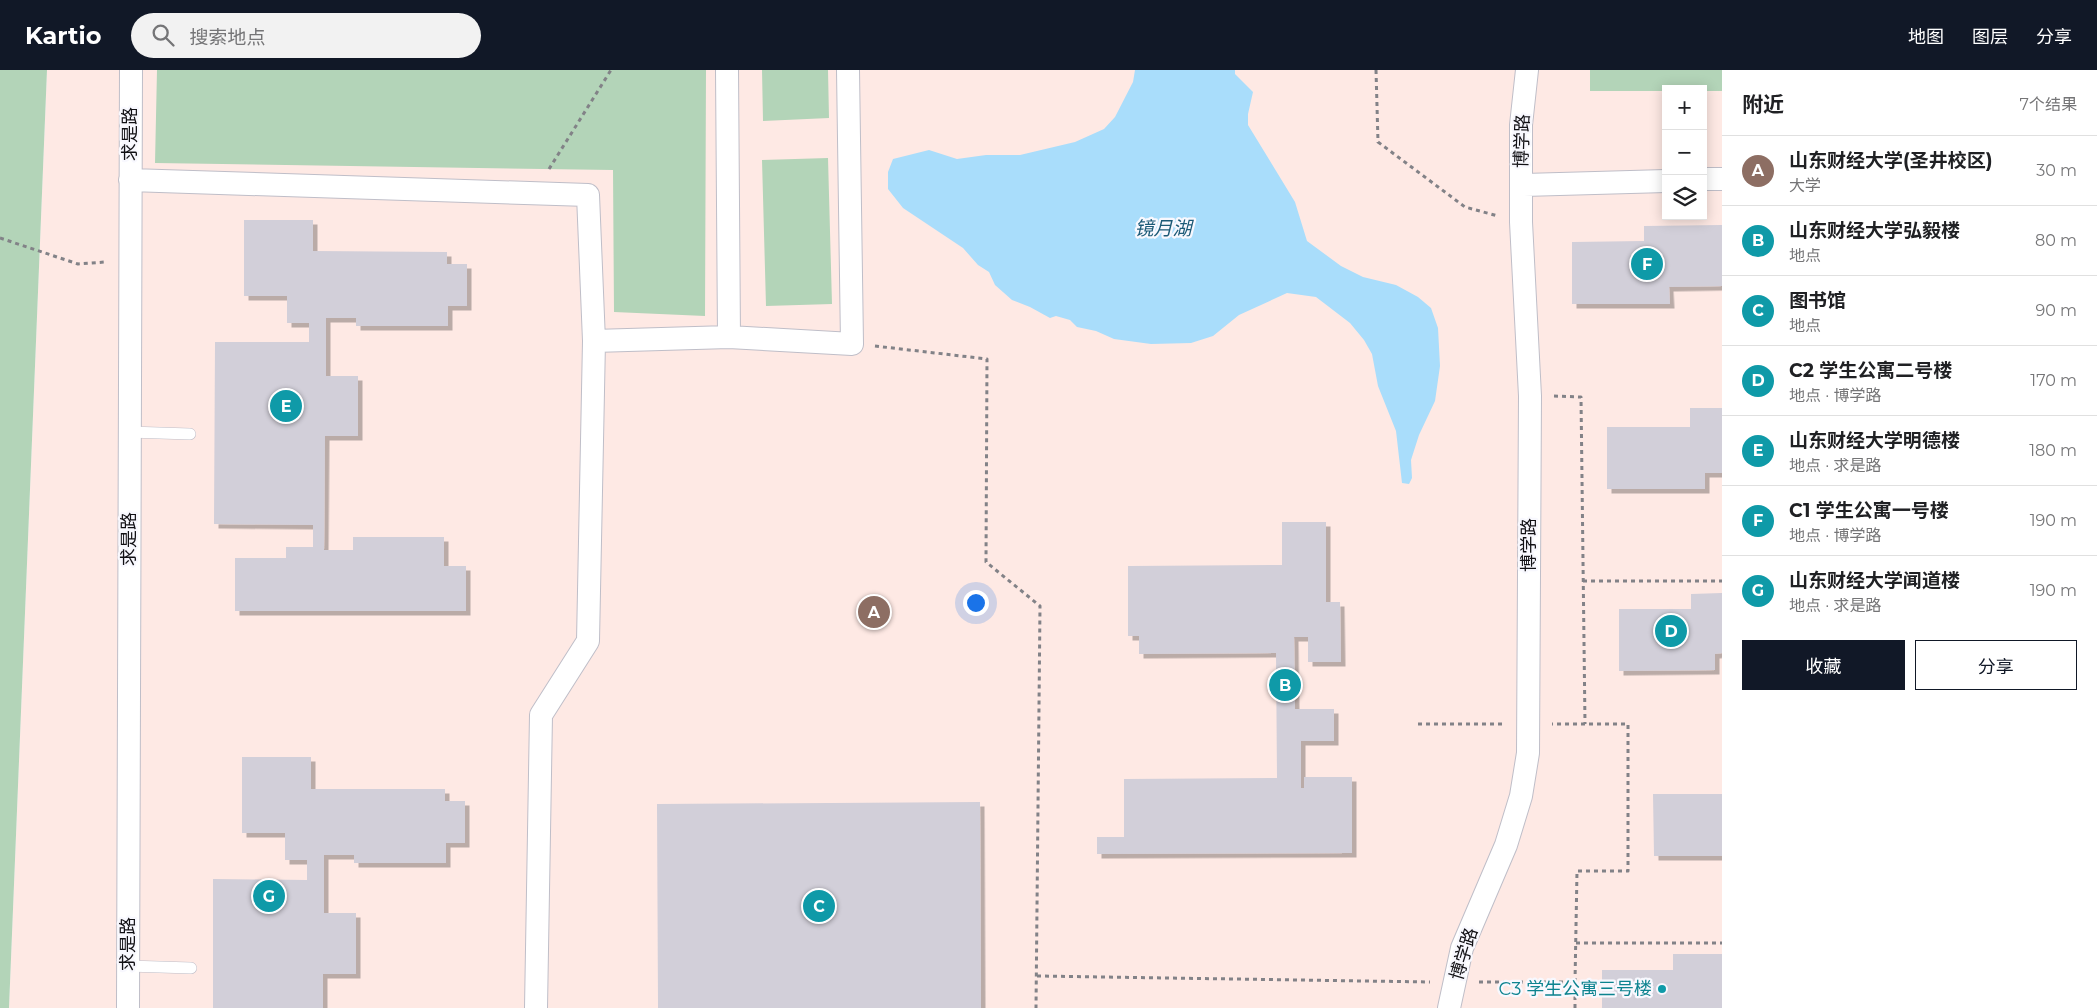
<!DOCTYPE html>
<html lang="zh">
<head>
<meta charset="utf-8">
<style>
	:root { --surface:#fff; --page:#f2f2f2; --text:#202124; --muted:#757577; --line:#e0e0e0; --accent:#111827 }
	body { margin:0; font-family:Montserrat,"Noto Sans SC",sans-serif; background:var(--page); color:var(--text) }
	.controls { position:absolute; right:15px; top:15px; display:grid; overflow:hidden; border-radius:0px; box-shadow:0 2px 12px #0003 }
	.controls button { width:45px; height:45px; display:grid; place-items:center; padding:0; border:0; border-bottom:1px solid var(--line); background:var(--surface); color:var(--text); font:25px sans-serif }
	.you { position:absolute; left:975px; top:532px; width:18px; height:18px; margin:-12px; border:4px solid #fff; border-radius:50%; background:#1a73e8; box-shadow:0 0 0 8px #1a73e833 }
	.badge { display:grid; place-items:center; width:32px; height:32px; border-radius:50%; background:var(--accent); color:#fff; font-size:16px; font-weight:700 }
	.pin { position:absolute; translate:-50% -50%; border:2px solid #fff; box-shadow:0 1px 5px #0006 }
	.list { margin:0; padding:0; list-style:none }
	h2 { display:flex; justify-content:space-between; align-items:center; height:65px; margin:0; padding:0 20px; font-size:21px }
	h2 small { font-size:16px; font-weight:400; color:var(--muted) }
	.list li { display:grid; grid-template-columns:32px 1fr auto; gap:15px; align-items:center; box-sizing:border-box; height:70px; padding:0 20px; border-top:1px solid var(--line) }
	.list b { display:block; font-size:19px; white-space:nowrap }
	.list p { margin:0; font-size:16px; white-space:nowrap; color:var(--muted) }
	.list em { font-size:16px; font-style:normal; color:var(--muted) }
	.actions { display:flex; gap:10px; padding:15px 20px }
	.actions a { flex:1; padding:11px 0; border:1px solid var(--accent); border-radius:0px; text-align:center; font-size:18px; color:var(--accent) }
	.actions .main { background:var(--accent); color:#fff }
	.icon { flex:none; width:28px; height:28px; fill:none; stroke:currentColor; stroke-width:2; stroke-linecap:round; stroke-linejoin:round }
	.map { position:relative; flex:none; width:1722px; height:938px; overflow:hidden }
	header { display:flex; align-items:center; gap:30px; box-sizing:border-box; height:70px; padding:0 25px; background:var(--accent); color:#fff }
	header strong { font-size:24px }
	nav { display:flex; gap:28px; margin-inline-start:auto; font-size:18px }
	.search { width:350px; height:45px; background:var(--page); display:flex; align-items:center; gap:12px; box-sizing:border-box; padding:0 18px; border-radius:28px; color:var(--muted); font-size:19px }
	main { display:flex }
	aside { flex:1; background:var(--surface) }
	.map>svg:first-child { display:block }
</style>
</head>
<body>
<header>
<strong>Kartio</strong>
<div class="search"><svg class="icon" aria-label="search" viewBox="0 0 24 24"><circle cx="10" cy="10" r="6"/><path d="M15 15l6 6"/></svg>搜索地点</div>
<nav><a>地图</a><a>图层</a><a>分享</a></nav>
</header>
<main>
<div class="map">
<svg width="1722" height="938" viewBox="0 0 1722 938">
	<defs>
		<filter id="shadow"><feDropShadow dx="4.5" dy="4.5" stdDeviation="0" flood-color="#0004"/></filter>
	</defs>
	<rect width="100%" height="100%" fill="#f8f8fe"/>
	<path fill="#fee9e4" fill-rule="evenodd" d="M47,0H1722V938H9ZM1666,19H1703V146H1666Z"/>
	<path fill="#b3d4b8" d="M0,0H47L9,938H0Z
		M157,0H706L705,246L614,242L613,100L155,93Z
		M762,0H828L829,48L763,51Z
		M1590,0H1722V21H1703V19H1666V21H1590Z
		M828,88L832,234L766,236L762,90Z"/>
	<path fill="#a9ddfb" d="M1135,0H1235V4L1253,22L1248,44V55L1295,132L1307,171L1341,196L1363,207L1396,215L1418,227L1431,238L1438,258L1440,296L1435,331L1419,365L1411,390L1412,408L1409,414L1402,413L1396,361L1378,316L1372,284L1364,270L1350,253L1316,227L1287,223L1239,245L1213,266L1191,273L1151,274L1114,269L1096,261L1077,257L1070,250L1056,246L1050,248L1030,237L1012,230L995,215L989,202L978,195L963,178L903,138L888,119V102L893,89L929,80L957,89L986,85H1020L1075,72L1104,59L1115,47L1133,12Z"/>
	<path fill="#d2cfd9" filter="url(#shadow)" d="M244,150H313V181L447,182V194H467V236H448V256H356V248H326V306H358V366H325L324,480H353V467H444V496H466V541H235V488H286V477H313V455L214,454L215,272H309V253H287V226H244Z
		M1722,155V216L1669,217L1670,234H1572V172L1644,171V156Z
		M1690,338H1722V403H1705V419H1607V357H1690Z
		M1282,452H1326V532H1340L1341,592H1308V567H1294L1295,639H1334V671H1301V718H1304V707H1352V783L1097,784V767H1124V709L1277,708L1276,583L1139,584V566H1128V496L1282,495Z
		M1722,523V583L1715,584V600L1619,601V539H1691V524Z
		M242,687H311V719H445V731H465V773H446V793H354V785H324V843H356V904H323V938H213V809L307,810V790H285V763H242Z
		M1653,724H1722V786H1654Z
		M980,732L981,938H658L657,734Z
		M1673,884H1722V938H1602V900H1673Z"/>
	<g fill="none" stroke-linecap="round" stroke-linejoin="round">
		<g stroke="#bfbec8" stroke-width="12">
			<path id="service" d="M129,362L190,364
				M128,896L191,898"/>
		</g>
		<g stroke="#bfbec8" stroke-width="24">
			<path id="minor" d="M1703,109H1722
				M130,110L588,125L594,271L729,267L727,0
				M1521,115L1666,111
				M729,267L852,274L848,0
				M128,938L131,0
				M536,938L541,645L588,571L594,271
				M1449,938L1462,878L1506,775L1521,726L1528,683L1530,326L1521,152V55L1527,0"/>
		</g>
		<path stroke="#828287" stroke-width="3" stroke-dasharray="4 4" stroke-linecap="butt" d="M1376,0L1378,72L1465,137L1498,146
			M549,99L611,0
			M0,168L78,194L105,192
			M875,276L987,289L986,492L1040,536L1036,938
			M1554,326L1581,327L1585,654
			M1583,511H1722
			M1418,654H1505
			M1576,873H1722
			M1037,906L1430,912
			M1479,912H1575L1577,801H1628V654H1552
			M1575,938V912"/>
		<use href="#service" stroke="#fff" stroke-width="11"/>
		<use href="#minor" stroke="#fff" stroke-width="22"/>
	</g>
	<circle fill="#0f9aa8" stroke="#f8f8fe" stroke-width="2" cx="1662" cy="919" r="5"/>
	<g text-anchor="middle" dominant-baseline="central" stroke-width="4.5" stroke-linejoin="round" paint-order="stroke">
		<g font-size="18" fill="#111014" stroke="#f8f8fe">
			<text transform="translate(130 64) rotate(-90)">求是路</text>
			<text transform="translate(1522 71) rotate(-88)">博学路</text>
			<text transform="translate(129 469) rotate(-90)">求是路</text>
			<text transform="translate(1529 475) rotate(-90)">博学路</text>
			<text transform="translate(128 874) rotate(-90)">求是路</text>
			<text transform="translate(1464 884) rotate(-73)">博学路</text>
		</g>
		<g font-size="18" fill="#0d838f" stroke="#f8f8fe" text-anchor="end">
			<text x="1652" y="919">C3 学生公寓三号楼</text>
		</g>
		<g font-size="19" font-style="italic" fill="#1c5a77" stroke="#f8f8fe">
			<text x="1163" y="158">镜月湖</text>
		</g>
	</g>
</svg>
<div class="controls">
<button>+</button>
<button>−</button>
<button><svg class="icon" aria-label="layers" viewBox="0 0 24 24"><path d="M12 4l9 5-9 5-9-5zM3 14l9 5 9-5"/></svg></button>
</div>
<div class="you"></div>
<div class="pin badge" style="left:874px;top:542px;background:#8d6e63">A</div>
<div class="pin badge" style="left:1285px;top:615px;background:#0f9aa8">B</div>
<div class="pin badge" style="left:819px;top:836px;background:#0f9aa8">C</div>
<div class="pin badge" style="left:1671px;top:561px;background:#0f9aa8">D</div>
<div class="pin badge" style="left:286px;top:336px;background:#0f9aa8">E</div>
<div class="pin badge" style="left:1647px;top:194px;background:#0f9aa8">F</div>
<div class="pin badge" style="left:269px;top:826px;background:#0f9aa8">G</div>
</div>
<aside>
<h2>附近<small>7个结果</small></h2>
<ul class="list">
<li><span class="badge" style="background:#8d6e63">A</span><div><b>山东财经大学(圣井校区)</b><p>大学</p></div><em>30 m</em></li>
<li><span class="badge" style="background:#0f9aa8">B</span><div><b>山东财经大学弘毅楼</b><p>地点</p></div><em>80 m</em></li>
<li><span class="badge" style="background:#0f9aa8">C</span><div><b>图书馆</b><p>地点</p></div><em>90 m</em></li>
<li><span class="badge" style="background:#0f9aa8">D</span><div><b>C2 学生公寓二号楼</b><p>地点 · 博学路</p></div><em>170 m</em></li>
<li><span class="badge" style="background:#0f9aa8">E</span><div><b>山东财经大学明德楼</b><p>地点 · 求是路</p></div><em>180 m</em></li>
<li><span class="badge" style="background:#0f9aa8">F</span><div><b>C1 学生公寓一号楼</b><p>地点 · 博学路</p></div><em>190 m</em></li>
<li><span class="badge" style="background:#0f9aa8">G</span><div><b>山东财经大学闻道楼</b><p>地点 · 求是路</p></div><em>190 m</em></li>
</ul>
<div class="actions"><a class="main">收藏</a><a>分享</a></div>
</aside>
</main>
</body>
</html>
